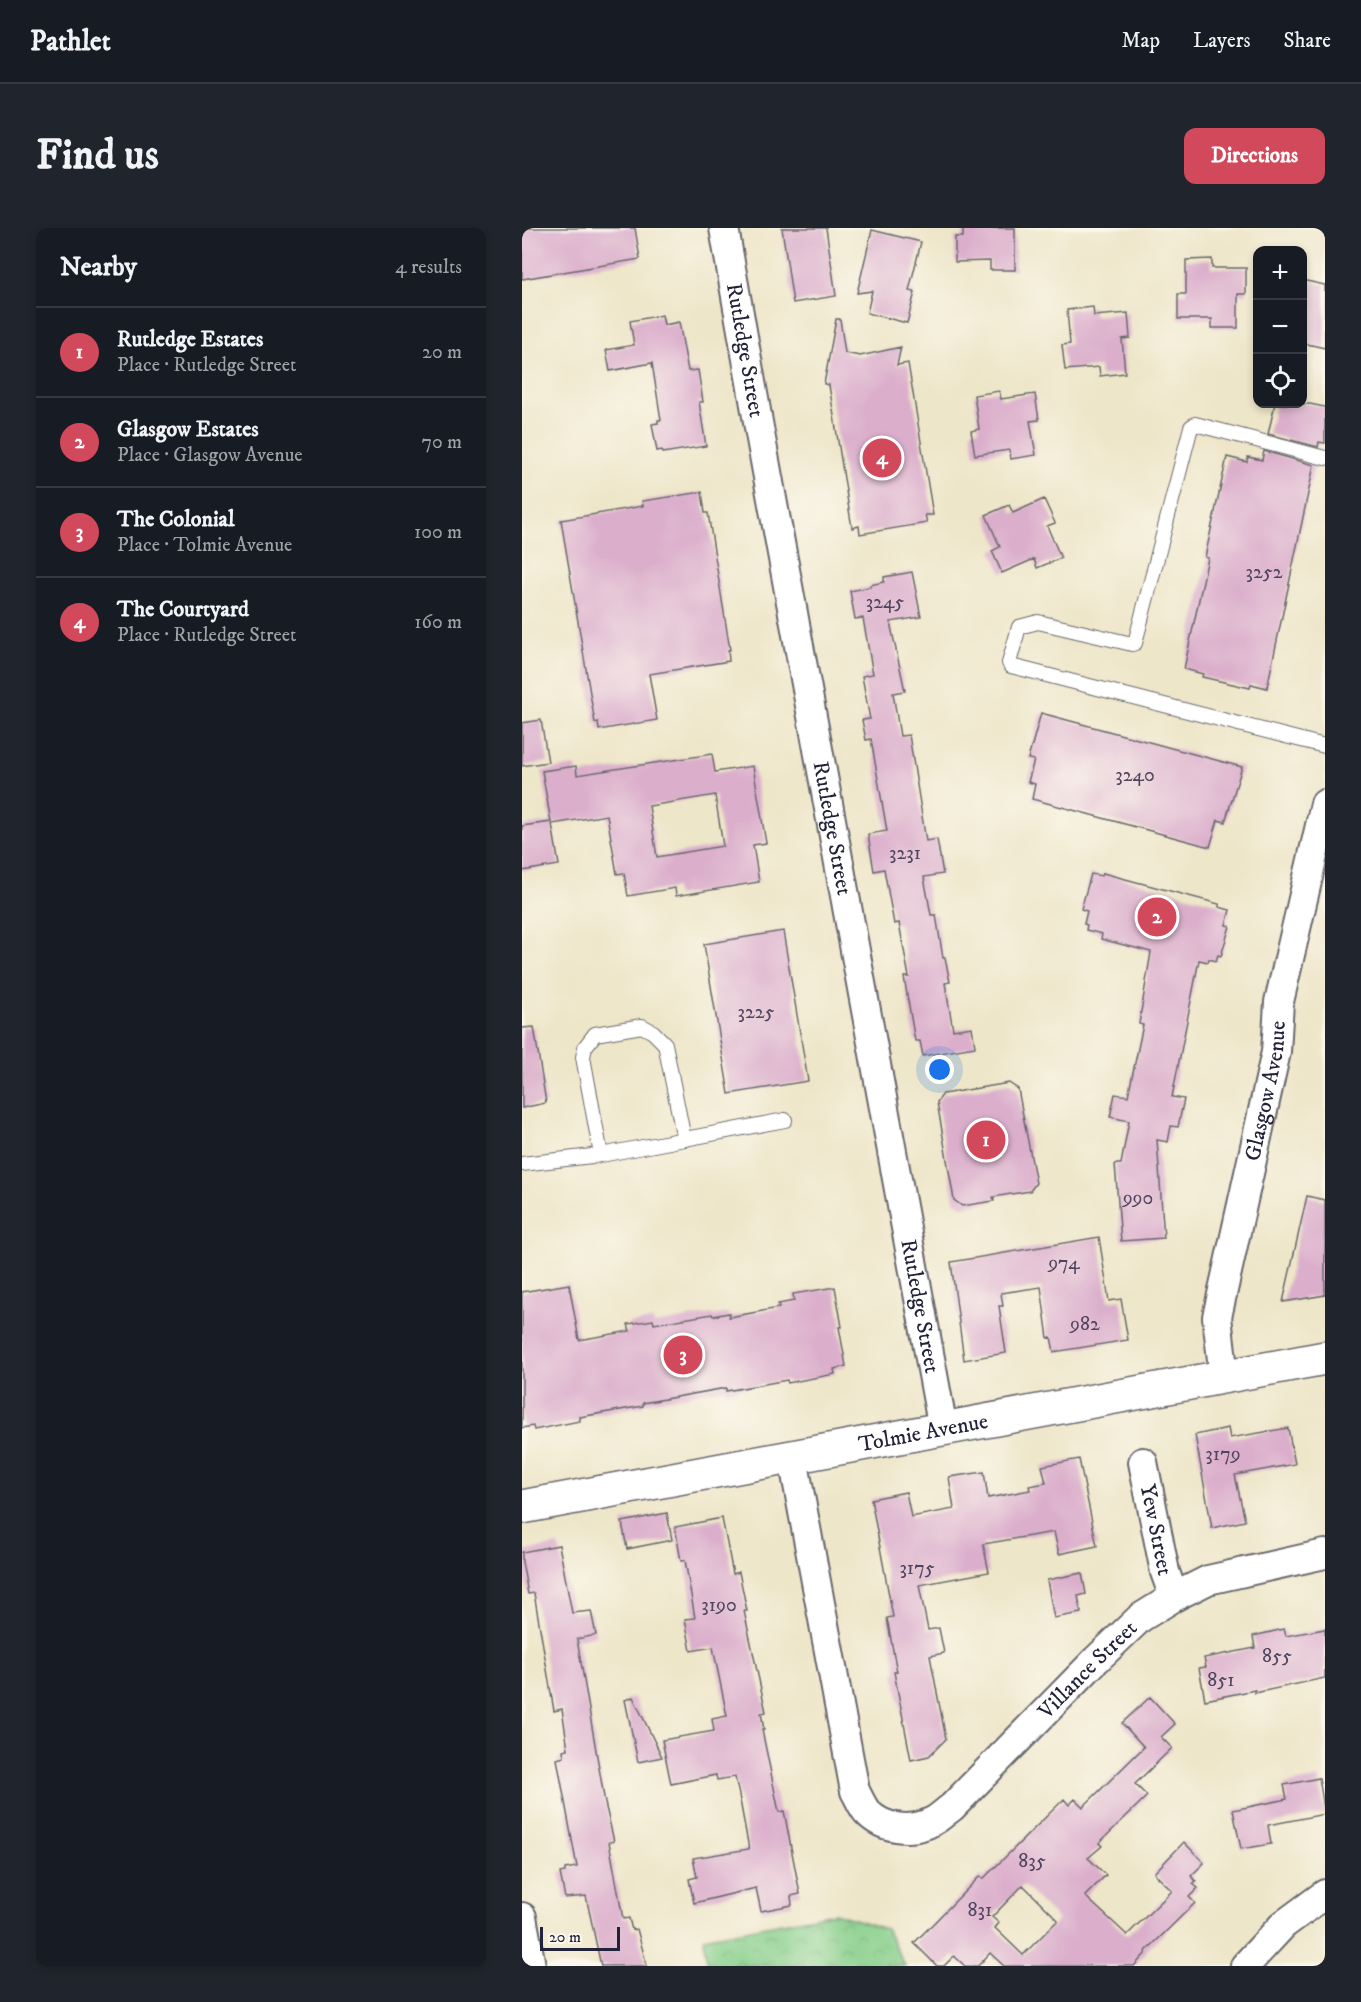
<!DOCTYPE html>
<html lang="en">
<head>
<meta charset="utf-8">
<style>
	:root { --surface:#171b24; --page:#20242c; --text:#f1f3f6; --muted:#9ea1a6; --line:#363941; --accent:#d1495b }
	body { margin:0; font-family:"IM FELL DW Pica",serif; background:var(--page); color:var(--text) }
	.controls { position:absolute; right:18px; top:18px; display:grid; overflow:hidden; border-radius:12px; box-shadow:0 3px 9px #0003 }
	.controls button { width:54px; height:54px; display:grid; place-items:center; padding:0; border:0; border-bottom:2px solid var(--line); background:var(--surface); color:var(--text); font:30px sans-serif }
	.scale { position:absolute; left:18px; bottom:15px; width:80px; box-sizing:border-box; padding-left:6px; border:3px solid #22223b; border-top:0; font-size:16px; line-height:21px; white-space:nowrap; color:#22223b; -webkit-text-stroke:4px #fbf7ec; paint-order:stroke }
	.you { position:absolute; left:418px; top:842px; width:21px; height:21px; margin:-15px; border:4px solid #fff; border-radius:50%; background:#1a73e8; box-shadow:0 0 0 9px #1a73e833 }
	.badge { display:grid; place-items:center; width:39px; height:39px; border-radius:50%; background:var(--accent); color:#fff; font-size:20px; font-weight:700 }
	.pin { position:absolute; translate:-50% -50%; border:3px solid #fff; box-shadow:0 2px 6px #0006 }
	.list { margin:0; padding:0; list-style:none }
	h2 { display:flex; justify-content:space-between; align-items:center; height:78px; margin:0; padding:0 24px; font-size:26px }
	h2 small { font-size:20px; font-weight:400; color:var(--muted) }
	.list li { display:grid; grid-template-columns:39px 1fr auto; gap:18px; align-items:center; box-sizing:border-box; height:90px; padding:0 24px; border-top:2px solid var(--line) }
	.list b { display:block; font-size:22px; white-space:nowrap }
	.list p { margin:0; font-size:20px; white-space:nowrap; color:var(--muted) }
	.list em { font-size:20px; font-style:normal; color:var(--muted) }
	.icon { flex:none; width:33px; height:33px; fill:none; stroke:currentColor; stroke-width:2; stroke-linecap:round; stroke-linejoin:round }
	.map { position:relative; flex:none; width:803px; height:1738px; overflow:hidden; border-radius:12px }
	header { display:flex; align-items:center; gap:36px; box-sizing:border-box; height:84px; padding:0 30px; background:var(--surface); border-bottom:2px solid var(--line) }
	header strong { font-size:28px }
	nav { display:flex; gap:33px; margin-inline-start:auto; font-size:21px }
	.intro { display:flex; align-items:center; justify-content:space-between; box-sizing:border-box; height:144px; padding:0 36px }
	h1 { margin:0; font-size:42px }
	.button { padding:15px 27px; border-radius:12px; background:var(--accent); color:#fff; font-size:21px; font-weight:700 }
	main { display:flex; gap:36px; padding:0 36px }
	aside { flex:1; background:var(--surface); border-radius:12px; box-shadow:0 3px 9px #0003 }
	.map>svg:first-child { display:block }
</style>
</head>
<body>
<header>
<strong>Pathlet</strong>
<nav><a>Map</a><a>Layers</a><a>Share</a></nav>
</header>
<div class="intro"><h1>Find us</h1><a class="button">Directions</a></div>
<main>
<aside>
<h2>Nearby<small>4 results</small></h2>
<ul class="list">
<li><span class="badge">1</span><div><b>Rutledge Estates</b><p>Place · Rutledge Street</p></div><em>20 m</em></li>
<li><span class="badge">2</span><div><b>Glasgow Estates</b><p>Place · Glasgow Avenue</p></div><em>70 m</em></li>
<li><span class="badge">3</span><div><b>The Colonial</b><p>Place · Tolmie Avenue</p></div><em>100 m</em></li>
<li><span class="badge">4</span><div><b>The Courtyard</b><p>Place · Rutledge Street</p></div><em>160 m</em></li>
</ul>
</aside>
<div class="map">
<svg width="803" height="1738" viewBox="0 0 803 1738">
	<defs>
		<pattern id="park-crowns" width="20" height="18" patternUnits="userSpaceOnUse" patternTransform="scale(1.5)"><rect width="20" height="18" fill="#87cf8b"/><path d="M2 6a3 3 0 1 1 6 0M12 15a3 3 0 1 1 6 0" fill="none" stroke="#74b179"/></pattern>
	</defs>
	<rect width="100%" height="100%" fill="#fbf7ec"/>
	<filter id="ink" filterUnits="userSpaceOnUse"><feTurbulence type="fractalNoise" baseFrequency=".0167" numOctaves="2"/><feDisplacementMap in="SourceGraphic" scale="12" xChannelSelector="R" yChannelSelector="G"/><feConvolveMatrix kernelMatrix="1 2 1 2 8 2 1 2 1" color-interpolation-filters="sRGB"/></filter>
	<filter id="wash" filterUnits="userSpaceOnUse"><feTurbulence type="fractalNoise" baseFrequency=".008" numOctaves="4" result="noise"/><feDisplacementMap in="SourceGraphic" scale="24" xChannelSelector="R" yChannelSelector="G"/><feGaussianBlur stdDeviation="1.35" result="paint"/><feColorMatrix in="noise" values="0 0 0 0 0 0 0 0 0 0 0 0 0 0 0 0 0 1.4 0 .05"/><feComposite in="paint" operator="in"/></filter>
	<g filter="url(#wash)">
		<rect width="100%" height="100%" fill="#eee6c9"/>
		<path fill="url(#park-crowns)" stroke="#547863" stroke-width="1.5" d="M313,1685L364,1701L383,1738H186L181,1710Z"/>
		<g id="blocks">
			<path fill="#dbafcc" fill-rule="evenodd" d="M0,0H113L118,31L0,51Z
				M260,0H304L314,68L271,75Z
				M441,0H493V42H468V33L433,34V9H441Z
				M350,2L399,14L387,63L393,64L385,95L345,85L350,63L335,65Z
				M690,31V40H724V66H716V100H690V91H656V66H664V32Z
				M780,52L803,57V120L780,115Z
				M571,79L572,88L606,85L608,110L600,111L603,145L578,148L577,139L543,142L540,117L548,116L545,82Z
				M140,87L142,97L157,94L166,143L176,142L181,174H177L184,218L141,225L140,222L135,223L130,196L136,195V192H139L130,135L88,143L84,122L112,117L108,93Z
				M314,91H318L323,125L338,128L379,119L375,137L386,135L411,287H403L405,295L338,306L337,298L330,300L307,157L302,156Z
				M477,163L479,171L513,166L517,192L508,193L514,227L489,231L487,222L453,227L449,203L457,201L452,167Z
				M753,176H788L803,179V215L797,214L796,219L746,206Z
				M742,223L792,237L745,460L729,456L728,460L680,449L681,446L662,441L686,330L683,329L705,229L725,234L726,229L740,232Z
				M180,264L183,285H186L208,422H206L207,433L127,446L135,492L77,502L76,494L73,495L39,292L121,278L120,273Z
				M522,271L533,295L525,298L539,330L515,340L512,331L480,345L470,323L478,319L464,287L487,277L491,285Z
				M390,344L399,389L368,394L383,463L371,465L378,508L387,507L404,613L415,611L421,646L402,649L409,687H414L421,730H423L428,754L423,755L431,802L450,799L453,819L401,828L398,813H393L382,749H387L377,695L372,696L362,641L352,643L346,606L365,603L349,511L344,512L340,492L348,491L340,448L351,446L341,390L333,391L328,363L348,359V357L362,354V349Z
				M519,485L720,539L703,594L696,592L688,619L510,571L513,556L506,554L512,532L506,531Z
				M19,492L26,534L0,538V495Z
				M190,526L193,544L231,538L244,615L231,617L237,654L154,668L153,660L106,668L102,645L95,646L85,587L30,596L37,637L0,643V598L29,594L20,543L54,538L55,547ZM193,567L201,618L135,629L127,578Z
				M581,645L697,676V679L708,682L704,697L708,698L699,728L696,727L694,733L687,731L686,734L677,732L650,869L662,871L656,899L649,898L646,914L635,912L642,1010L599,1013L593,936H599L607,893L588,889L593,866L606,868L621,797L617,796L629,724L579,711L580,706L564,702L565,697L562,696L565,683L559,681L569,646L580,648Z
				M261,703L286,853L207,866L182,716Z
				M12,799L24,875L0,880V800Z
				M487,855L496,861L514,955L508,963L471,969L472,973L440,978L432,972L415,874L421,866Z
				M785,968L803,972V1067L761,1074Z
				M577,1009L587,1073L599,1071L606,1112L532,1124L529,1109L526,1110L519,1059L479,1065L481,1078H477L484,1125L442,1132L429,1034Z
				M47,1056L57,1112L108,1103L106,1096L131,1092L132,1096L190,1086L191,1088L207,1085V1089L257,1080L256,1076L272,1073L271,1066L313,1059L320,1099H317L324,1138L312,1141L313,1146L266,1155L265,1152L204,1163V1160L121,1175V1178L58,1189V1193L12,1202L11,1198L0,1200V1064Z
				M706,1200L708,1210L766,1200L773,1236L713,1247L723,1293L690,1300L673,1207Z
				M557,1231L575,1318L537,1326L532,1304L461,1316L467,1344L397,1357L406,1402L417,1400L422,1425L408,1428L424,1511L407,1528L389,1532L372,1444H375L365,1390L371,1389L349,1271L384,1264L389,1289L432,1281L427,1249L462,1244L466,1270L508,1262L507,1258L524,1255L520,1238Z
				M145,1285L150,1312L105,1321L100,1294Z
				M200,1290L211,1346L217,1344L225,1383H222L244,1484L239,1485L242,1502H240L257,1584L262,1583L278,1666L269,1668L270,1677L239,1683L234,1660L172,1675L167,1651L175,1649L171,1630L227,1621L217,1567L213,1549L195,1552L194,1547L149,1556L140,1512L192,1503L190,1491L205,1488L191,1419L169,1423L163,1391L173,1390L163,1332L159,1333L153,1299Z
				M37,1317L50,1385L69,1383L74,1407L55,1411L83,1575L92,1613L87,1614L101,1691L107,1690L110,1702L115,1701L125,1738H79L64,1668L43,1670L38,1645L43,1644V1641L55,1639L35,1531L42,1529L41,1522L46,1521L40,1481L32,1483L12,1365L6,1366L0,1334V1324Z
				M560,1345L564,1366L556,1368L559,1385L532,1390L525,1352Z
				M762,1401L764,1408L803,1401V1450L733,1465V1462L683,1472L677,1440L684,1439L682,1430L733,1420L731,1408Z
				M111,1469L140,1529L116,1534L103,1472Z
				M628,1469L653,1496L639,1509L650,1520L613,1556L625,1568L577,1615L580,1618L566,1630L584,1647L563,1668L605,1707L650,1663L632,1645L662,1614L682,1635L669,1648L674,1653L671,1656L676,1660L667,1669L673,1675L623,1724L624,1725L612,1738H482L468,1725L456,1738H443L432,1728L422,1738H415L392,1715L458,1648L461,1651L542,1571L547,1577L553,1571L561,1579L622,1519L600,1495ZM501,1657L536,1692L501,1727L473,1700L477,1695L470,1689Z
				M797,1550L803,1586L746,1597L749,1616L719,1621L711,1582L765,1571L762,1557Z"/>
		</g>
	</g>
	<g filter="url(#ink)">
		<use href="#blocks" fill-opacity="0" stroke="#69676d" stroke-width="1.5"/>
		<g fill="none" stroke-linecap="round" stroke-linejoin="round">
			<g stroke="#69676d" stroke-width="16">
				<path id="service" d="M803,230L673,196L669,199L613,415L610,416L516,394L497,399L487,435L489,438L803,518
					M79,927L61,829L63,819L73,806L120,798L131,804L143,816L162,911
					M0,936L79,927L263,892"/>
			</g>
			<g stroke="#69676d" stroke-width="32">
				<g id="minor">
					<path id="s1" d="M202,0L239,211L421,1201"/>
					<path id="s2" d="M702,1149L695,1089L754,824L757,774L803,576"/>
					<path id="s3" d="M271,1230L333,1563C337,1570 340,1578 345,1584C361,1601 390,1605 411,1593C417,1590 423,1584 430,1579L574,1432L618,1390L652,1369L686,1352L803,1326"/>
					<path id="s4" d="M621,1234L643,1344L652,1369"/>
					<path d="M0,1689L9,1738"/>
					<path d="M723,1738L761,1697L803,1666"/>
				</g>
			</g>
			<g stroke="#69676d" stroke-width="36">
				<g id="tertiary">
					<path id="s5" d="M0,1279L803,1130"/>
				</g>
			</g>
			<use href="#service" stroke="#fff" stroke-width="14"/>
			<use href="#minor" stroke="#fff" stroke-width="28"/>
			<use href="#tertiary" stroke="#fff" stroke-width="33"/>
		</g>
	</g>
	<g text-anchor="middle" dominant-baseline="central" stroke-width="6" stroke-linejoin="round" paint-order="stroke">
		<g font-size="20" fill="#50455f">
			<text x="742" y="344">3252</text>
			<text x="363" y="374">3245</text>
			<text x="613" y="547">3240</text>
			<text x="383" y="625">3231</text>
			<text x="234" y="784">3225</text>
			<text x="616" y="970">990</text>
			<text x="542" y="1035">974</text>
			<text x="563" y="1096">982</text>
			<text x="701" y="1226">3179</text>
			<text x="395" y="1340">3175</text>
			<text x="197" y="1377">3190</text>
			<text x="755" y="1428">855</text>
			<text x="699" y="1452">851</text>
			<text x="510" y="1633">835</text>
			<text x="458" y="1682">831</text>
		</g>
		<g font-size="22" fill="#22223b" stroke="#fbf7ec">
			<text stroke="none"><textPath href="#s1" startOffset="124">Rutledge Street</textPath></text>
			<text stroke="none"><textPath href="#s1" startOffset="610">Rutledge Street</textPath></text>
			<text stroke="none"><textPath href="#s2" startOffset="292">Glasgow Avenue</textPath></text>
			<text stroke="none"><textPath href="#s1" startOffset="1096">Rutledge Street</textPath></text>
			<text stroke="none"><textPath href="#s5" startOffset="408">Tolmie Avenue</textPath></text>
			<text stroke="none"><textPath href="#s4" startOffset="69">Yew Street</textPath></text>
			<text stroke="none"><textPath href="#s3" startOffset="651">Villance Street</textPath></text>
		</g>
	</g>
</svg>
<div class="controls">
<button>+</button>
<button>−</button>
<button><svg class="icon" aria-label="locate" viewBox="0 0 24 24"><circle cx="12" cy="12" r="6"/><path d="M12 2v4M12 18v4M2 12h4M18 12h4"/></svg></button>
</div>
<div class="scale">20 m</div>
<div class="you"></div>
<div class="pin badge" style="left:464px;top:912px">1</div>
<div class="pin badge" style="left:635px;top:689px">2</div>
<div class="pin badge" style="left:161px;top:1127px">3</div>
<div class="pin badge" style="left:360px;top:230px">4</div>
</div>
</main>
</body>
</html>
